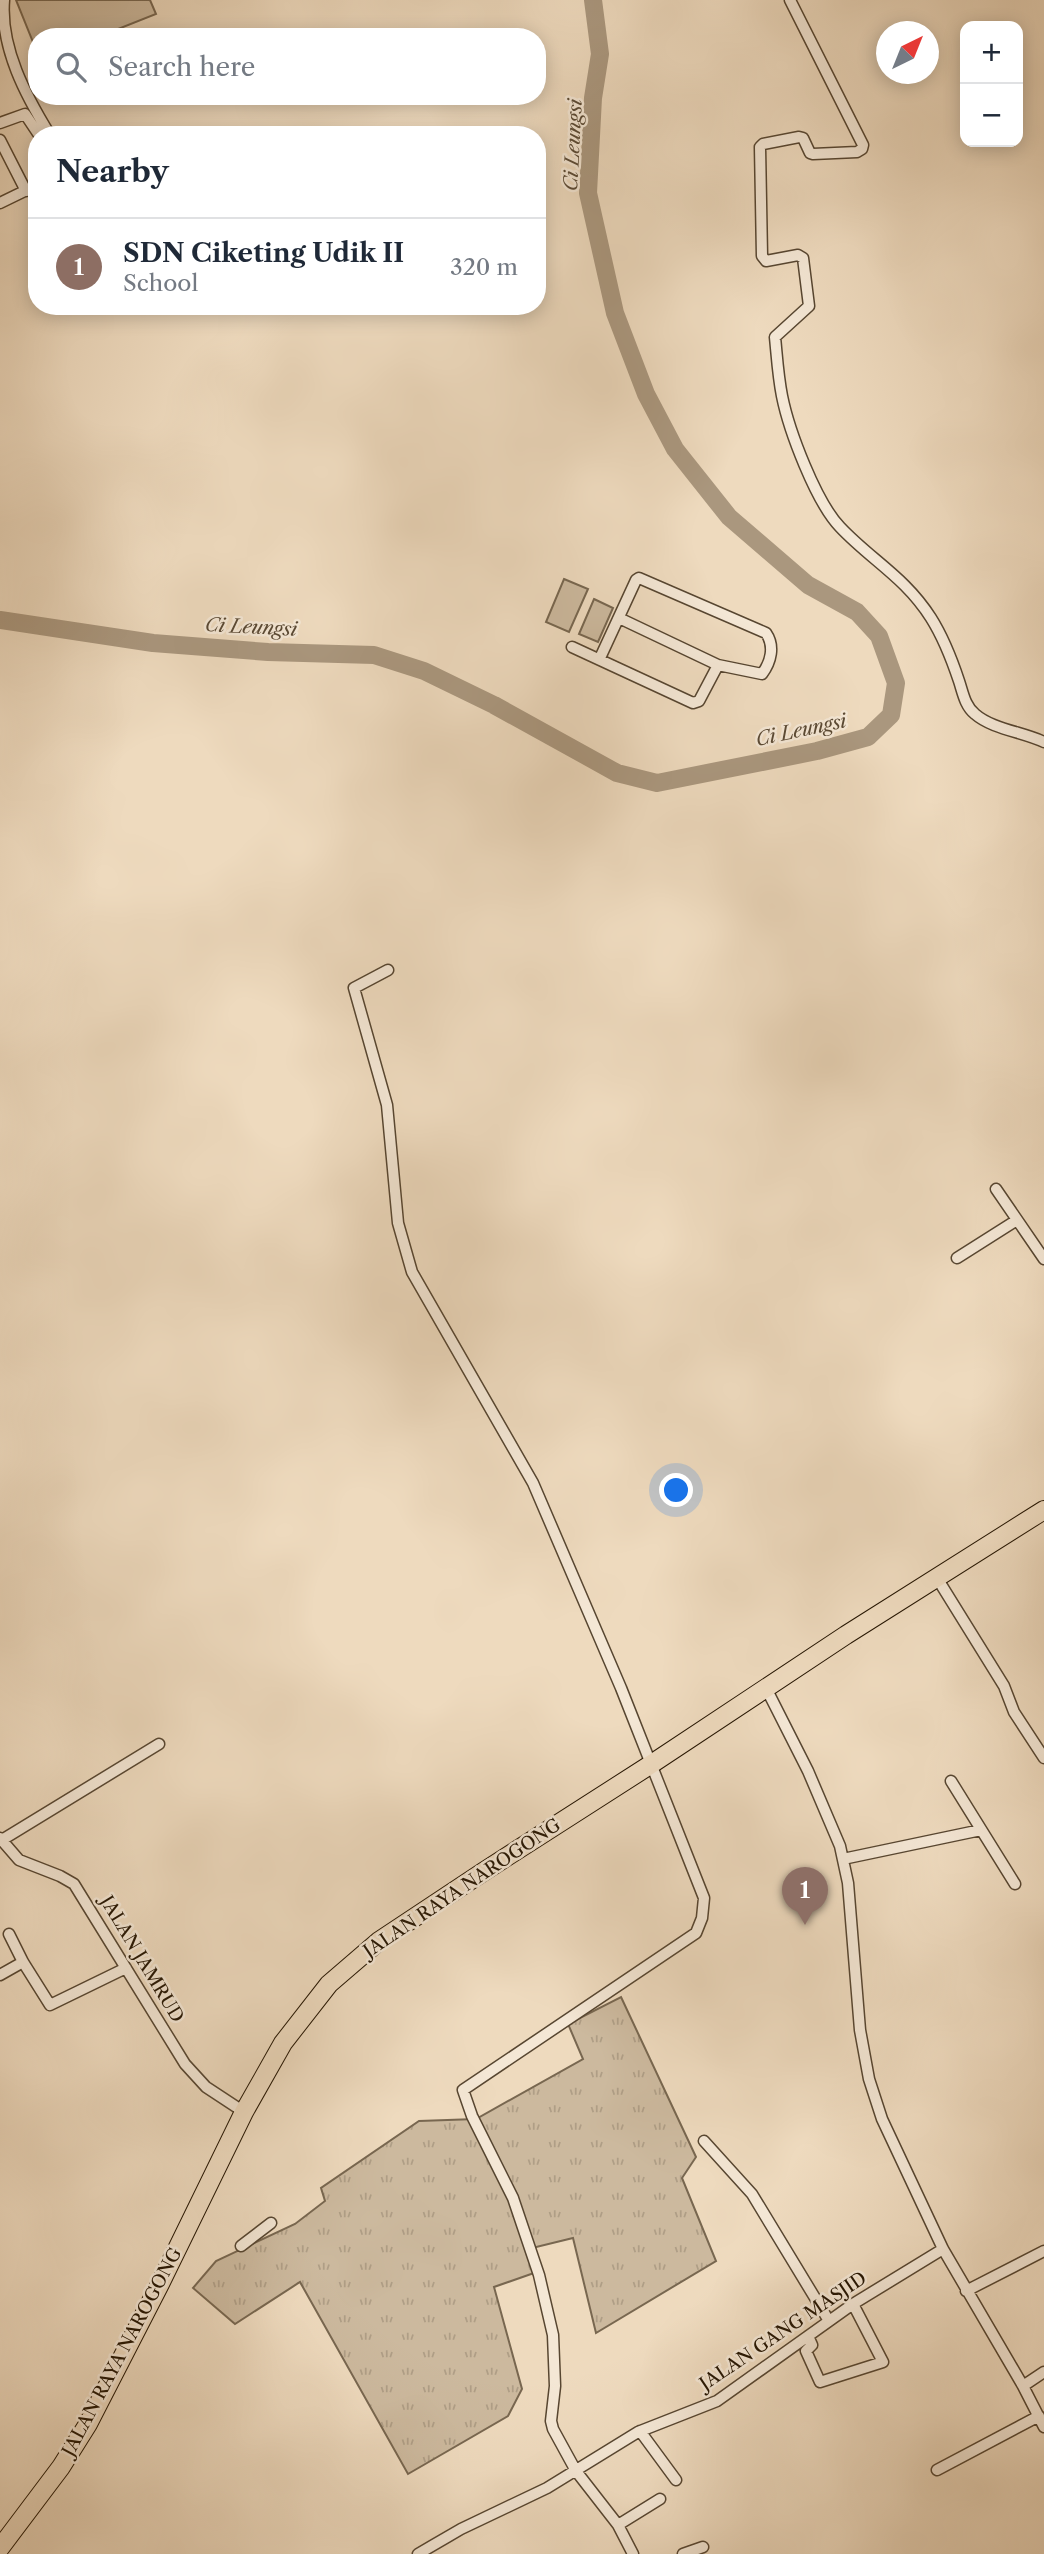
<!DOCTYPE html>
<html lang="en">
<head>
<meta charset="utf-8">
<style>
	:root { --surface:#fff; --page:#f2f2f3; --text:#1f2937; --muted:#747a83; --line:#e0e1e3; --accent:#8f2418 }
	body { margin:0; font-family:"Libre Caslon Text",serif; background:var(--page); color:var(--text) }
	.controls { position:absolute; right:21px; top:21px; display:grid; overflow:hidden; border-radius:14px; box-shadow:0 4px 18px #0003 }
	.controls button { width:63px; height:63px; display:grid; place-items:center; padding:0; border:0; border-bottom:2px solid var(--line); background:var(--surface); color:var(--text); font:35px sans-serif }
	.compass { position:absolute; left:876px; top:21px; width:63px; height:63px; border-radius:50%; background:var(--surface); box-shadow:0 4px 18px #0003; rotate:43deg }
	.you { position:absolute; left:677px; top:1491px; width:24px; height:24px; margin:-18px; border:5px solid #fff; border-radius:50%; background:#1a73e8; box-shadow:0 0 0 10px #1a73e833 }
	.badge { display:grid; place-items:center; width:46px; height:46px; border-radius:50%; background:var(--accent); color:#fff; font-size:23px; font-weight:700 }
	.pin { position:absolute; translate:-50% -58px; filter:drop-shadow(0 2px 4px #0008) }
	.pin::after { content:''; position:absolute; top:37px; width:24px; height:21px; background:inherit; clip-path:polygon(0 0,100% 0,50% 100%) }
	.list { margin:0; padding:0; list-style:none }
	h2 { display:flex; justify-content:space-between; align-items:center; height:91px; margin:0; padding:0 28px; font-size:30px }
	h2 small { font-size:23px; font-weight:400; color:var(--muted) }
	.list li { display:grid; grid-template-columns:46px 1fr auto; gap:21px; align-items:center; box-sizing:border-box; height:98px; padding:0 28px; border-top:2px solid var(--line) }
	.list b { display:block; font-size:26px; white-space:nowrap }
	.list p { margin:0; font-size:23px; white-space:nowrap; color:var(--muted) }
	.list em { font-size:23px; font-style:normal; color:var(--muted) }
	.icon { flex:none; width:38px; height:38px; fill:none; stroke:currentColor; stroke-width:2; stroke-linecap:round; stroke-linejoin:round }
	.map { position:relative; flex:none; width:1044px; height:2554px; overflow:hidden }
	.search { position:absolute; background:var(--surface); box-shadow:0 4px 18px #0003; left:28px; top:28px; width:518px; height:77px; display:flex; align-items:center; gap:18px; box-sizing:border-box; padding:0 24px; border-radius:28px; color:var(--muted); font-size:26px }
	.panel { position:absolute; background:var(--surface); box-shadow:0 4px 18px #0003; left:28px; top:126px; width:518px; height:189px; border-radius:28px }
	.map>svg:first-child { display:block }
</style>
</head>
<body>
<div class="map">
<svg width="1044" height="2554" viewBox="0 0 1044 2554">
	<defs>
		<pattern id="grass-tufts" width="24" height="20" patternUnits="userSpaceOnUse" patternTransform="scale(1.75)"><rect width="24" height="20" fill="#ccb99e"/><path d="M3 7l-1-3M5 7V3M7 7l1-3M15 17l-1-3M17 17v-4M19 17l1-3" fill="none" stroke="#af9e86"/></pattern>
	</defs>
	<rect width="100%" height="100%" fill="#eedabe"/>
	<filter id="stains"><feTurbulence type="fractalNoise" baseFrequency=".00286" numOctaves="4"/><feColorMatrix values="0 0 0 0 .2 0 0 0 0 .09 0 0 0 0 .02 0 0 0 .5 -.17"/></filter>
	<radialGradient id="worn" r=".72"><stop offset=".6" stop-color="#630" stop-opacity="0"/><stop offset="1" stop-color="#630" stop-opacity=".3"/></radialGradient>
	<path fill="url(#grass-tufts)" stroke="#786750" stroke-width="2" d="M621,1997L696,2157L682,2178L716,2261L596,2333L573,2238L532,2248L534,2273L494,2287L522,2389L508,2416L408,2474L300,2282L235,2324L193,2288L216,2261L295,2224L325,2201L321,2188L419,2121L476,2119L583,2059L568,2024Z"/>
	<path fill="#ccb99e" stroke="#786750" stroke-width="2" d="M16,0H150L156,14L98,37H37V52Z
		M564,579L588,589L569,632L546,622Z
		M594,599L613,608L598,642L579,634Z"/>
	<g fill="none" stroke-linecap="round" stroke-linejoin="round">
		<path stroke="#aa977e" stroke-width="18" d="M0,620L153,643L268,652L374,655L424,671L494,705L617,773L657,783L817,751L868,737L891,715L896,683L879,636L857,612L808,585L729,517L675,449L646,394L615,313L588,193L593,98L600,54L593,0"/>
		<g stroke="#574631" stroke-width="13">
			<path id="minor" d="M4,0C0,48 26,96 50,135
				M790,0L863,145L862,149L857,152L813,154L810,153L803,138L799,137L763,144L760,147L762,256L766,261L798,255L803,258L809,306L775,337C777,357 778,376 782,396C789,431 816,502 840,527C871,560 905,577 931,618C943,637 952,660 959,681C963,693 965,706 975,714C992,729 1023,732 1044,742
				M0,123L25,114L39,135
				M0,140L26,191
				M0,203L37,185
				M619,618L718,665
				M572,647L693,703L699,701L718,665L762,674C771,662 775,646 766,633L639,578L636,580L600,658
				M388,970L354,988L387,1105L398,1223L412,1272L533,1483L621,1688L704,1898L702,1918L696,1933L463,2090L472,2116L513,2198L539,2275L553,2335L555,2386L551,2421L553,2429L576,2471L618,2525L633,2554
				M996,1189L1044,1259
				M957,1258L1017,1220
				M937,1578L1004,1686L1014,1712L1044,1758
				M766,1688L808,1771L840,1846L848,1883L860,2030L869,2079L882,2119L943,2249L1023,2386L1044,2427
				M951,1781L1015,1884
				M0,1838L19,1860L60,1876L74,1884L185,2064L206,2087L244,2112
				M2,1840L159,1744
				M843,1859L981,1830
				M9,1934L23,1962L50,2005L126,1968
				M0,1975L23,1962
				M704,2141L752,2194L829,2321
				M241,2246L271,2223
				M966,2291L1044,2251
				M808,2336L812,2345L806,2351L820,2382L883,2362L853,2304
				M1023,2386L1044,2372
				M640,2431L676,2480
				M937,2470L1039,2416
				M618,2525L660,2499
				M418,2554L461,2529L547,2488L638,2432L717,2401L853,2304L943,2249
				M683,2554L703,2547"/>
		</g>
		<g stroke="#251502" stroke-width="20">
			<path id="primary" d="M0,2548L61,2467L88,2424L159,2286L244,2112L283,2043L329,1984L379,1941L483,1872L653,1763L846,1635L1044,1510"/>
		</g>
		<use href="#minor" stroke="#f4e7d5" stroke-width="10"/>
		<use href="#primary" stroke="#eedabe" stroke-width="18"/>
	</g>
	<g text-anchor="middle" dominant-baseline="central" stroke-width="5" stroke-linejoin="round" paint-order="stroke">
		<g font-size="18" fill="#251502" stroke="#f4e7d5">
			<text transform="translate(462 1888) rotate(-34)">JALAN RAYA NAROGONG</text>
			<text transform="translate(142 1959) rotate(59)">JALAN JAMRUD</text>
			<text transform="translate(783 2331) rotate(-34)">JALAN GANG MASJID</text>
			<text transform="translate(122 2352) rotate(-62)">JALAN RAYA NAROGONG</text>
		</g>
		<g font-size="19" font-style="italic" fill="#5a4934" stroke="#f4e7d5">
			<text transform="translate(573 145) rotate(-87)">Ci Leungsi</text>
			<text transform="translate(251 627) rotate(3)">Ci Leungsi</text>
			<text transform="translate(801 730) rotate(-12)">Ci Leungsi</text>
		</g>
	</g>
	<rect width="100%" height="100%" filter="url(#stains)"/>
	<rect width="100%" height="100%" fill="url(#worn)"/>
</svg>
<div class="controls">
<button>+</button>
<button>−</button>
</div>
<svg class="compass" viewBox="-18 -18 36 36"><path d="M0-13l5 13h-10z" fill="#e53935"/><path d="M0 13l5-13h-10z" fill="#747a83"/></svg>
<div class="you"></div>
<div class="pin badge" style="left:805px;top:1925px;background:#8d6e63">1</div>
<div class="search"><svg class="icon" aria-label="search" viewBox="0 0 24 24"><circle cx="10" cy="10" r="6"/><path d="M15 15l6 6"/></svg>Search here</div>
<section class="panel">
<h2>Nearby<small></small></h2>
<ul class="list">
<li><span class="badge" style="background:#8d6e63">1</span><div><b>SDN Ciketing Udik II</b><p>School</p></div><em>320 m</em></li>
</ul>
</section>
</div>
</body>
</html>
